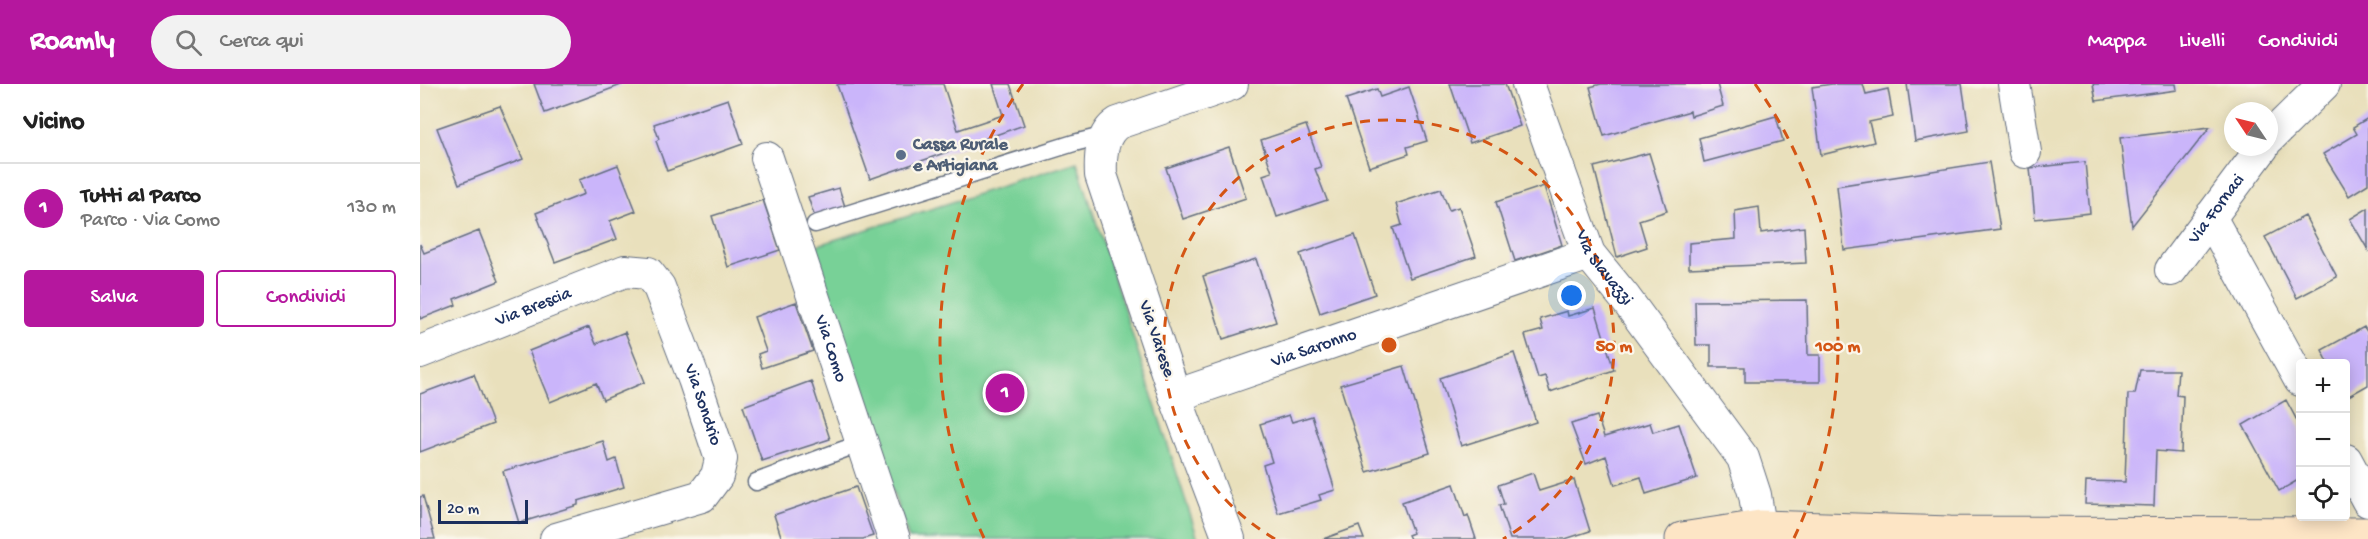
<!DOCTYPE html>
<html lang="it">
<head>
<meta charset="utf-8">
<style>
	:root { --surface:#fff; --page:#f2f2f2; --text:#222; --muted:#767676; --line:#e0e0e0; --accent:#b5179e }
	body { margin:0; font-family:"Gochi Hand",sans-serif; background:var(--page); color:var(--text) }
	.controls { position:absolute; right:18px; bottom:18px; display:grid; overflow:hidden; border-radius:6px; box-shadow:0 3px 15px #0003 }
	.controls button { width:54px; height:54px; display:grid; place-items:center; padding:0; border:0; border-bottom:2px solid var(--line); background:var(--surface); color:var(--text); font:30px sans-serif }
	.compass { position:absolute; left:1804px; top:18px; width:54px; height:54px; border-radius:50%; background:var(--surface); box-shadow:0 3px 15px #0003; rotate:305deg }
	.scale { position:absolute; left:18px; bottom:15px; width:90px; box-sizing:border-box; padding-left:6px; border:3px solid #1b2f5e; border-top:0; font-size:16px; line-height:21px; white-space:nowrap; color:#1b2f5e; -webkit-text-stroke:4px #fbf7ec; paint-order:stroke }
	.you { position:absolute; left:1152px; top:212px; width:21px; height:21px; margin:-15px; border:4px solid #fff; border-radius:50%; background:#1a73e8; box-shadow:0 0 0 9px #1a73e833 }
	.badge { display:grid; place-items:center; width:39px; height:39px; border-radius:50%; background:var(--accent); color:#fff; font-size:20px; font-weight:700 }
	.pin { position:absolute; translate:-50% -50%; border:3px solid #fff; box-shadow:0 2px 6px #0006 }
	.list { margin:0; padding:0; list-style:none }
	h2 { display:flex; justify-content:space-between; align-items:center; height:78px; margin:0; padding:0 24px; font-size:26px }
	h2 small { font-size:20px; font-weight:400; color:var(--muted) }
	.list li { display:grid; grid-template-columns:39px 1fr auto; gap:18px; align-items:center; box-sizing:border-box; height:90px; padding:0 24px; border-top:2px solid var(--line) }
	.list b { display:block; font-size:22px; white-space:nowrap }
	.list p { margin:0; font-size:20px; white-space:nowrap; color:var(--muted) }
	.list em { font-size:20px; font-style:normal; color:var(--muted) }
	.actions { display:flex; gap:12px; padding:18px 24px }
	.actions a { flex:1; padding:14px 0; border:2px solid var(--accent); border-radius:6px; text-align:center; font-size:21px; color:var(--accent) }
	.actions .main { background:var(--accent); color:#fff }
	.icon { flex:none; width:33px; height:33px; fill:none; stroke:currentColor; stroke-width:2; stroke-linecap:round; stroke-linejoin:round }
	.map { position:relative; flex:none; width:1948px; height:455px; overflow:hidden }
	header { display:flex; align-items:center; gap:36px; box-sizing:border-box; height:84px; padding:0 30px; background:var(--accent); color:#fff }
	header strong { font-size:28px }
	nav { display:flex; gap:33px; margin-inline-start:auto; font-size:21px }
	.search { width:420px; height:54px; background:var(--page); display:flex; align-items:center; gap:15px; box-sizing:border-box; padding:0 21px; border-radius:33px; color:var(--muted); font-size:22px }
	main { display:flex }
	aside { flex:1; background:var(--surface) }
	.map>svg:first-child { display:block }
</style>
</head>
<body>
<header>
<strong>Roamly</strong>
<div class="search"><svg class="icon" aria-label="search" viewBox="0 0 24 24"><circle cx="10" cy="10" r="6"/><path d="M15 15l6 6"/></svg>Cerca qui</div>
<nav><a>Mappa</a><a>Livelli</a><a>Condividi</a></nav>
</header>
<main>
<aside>
<h2>Vicino<small></small></h2>
<ul class="list">
<li><span class="badge">1</span><div><b>Tutti al Parco</b><p>Parco · Via Como</p></div><em>130 m</em></li>
</ul>
<div class="actions"><a class="main">Salva</a><a>Condividi</a></div>
</aside>
<div class="map">
<svg width="1948" height="455" viewBox="0 0 1948 455">
	<rect width="100%" height="100%" fill="#fbf7ec"/>
	<filter id="ink" filterUnits="userSpaceOnUse"><feTurbulence type="fractalNoise" baseFrequency=".0167" numOctaves="2"/><feDisplacementMap in="SourceGraphic" scale="12" xChannelSelector="R" yChannelSelector="G"/><feConvolveMatrix kernelMatrix="1 2 1 2 8 2 1 2 1" color-interpolation-filters="sRGB"/></filter>
	<filter id="wash" filterUnits="userSpaceOnUse"><feTurbulence type="fractalNoise" baseFrequency=".008" numOctaves="4" result="noise"/><feDisplacementMap in="SourceGraphic" scale="24" xChannelSelector="R" yChannelSelector="G"/><feGaussianBlur stdDeviation="1.35" result="paint"/><feColorMatrix in="noise" values="0 0 0 0 0 0 0 0 0 0 0 0 0 0 0 0 0 1.4 0 .05"/><feComposite in="paint" operator="in"/></filter>
	<g filter="url(#wash)">
		<rect width="100%" height="100%" fill="#e9e0bc"/>
		<path fill="#78d197" stroke="#4a807a" stroke-width="1.5" d="M657,78L778,455H489L389,164Z"/>
		<g id="blocks">
			<path fill="#cab5fa" d="M114,0H204L125,29Z
				M420,0H523L538,46L583,31L573,0H590L604,41L450,95L417,1Z
				M1030,0H1085L1100,42L1050,59Z
				M1181,0H1297L1303,22L1271,32L1270,27L1184,52L1170,3Z
				M1412,0H1443L1446,10L1468,5L1473,33L1449,38L1454,58L1401,71L1392,3Z
				M1487,0H1542L1549,47L1495,57Z
				M1673,0H1756L1757,6L1676,17Z
				M989,3L1007,57L987,63L989,70L949,83L926,15L957,5L960,13Z
				M308,15L323,60L247,87L236,57L239,55L234,40Z
				M80,22L103,75L39,100L17,44Z
				M1356,32L1363,57L1284,78L1279,54Z
				M1948,34V100L1929,112L1903,70L1937,50L1933,43Z
				M886,41L901,83L895,85L907,116L857,133L843,91L852,88L841,56Z
				M1790,43L1712,142L1700,54Z
				M809,63L826,114L763,135L746,84Z
				M1229,69L1247,127L1219,136L1227,163L1197,173L1174,83Z
				M1569,78L1580,145L1424,166L1417,102Z
				M1665,78L1670,129L1615,135L1610,84Z
				M198,81L216,127L190,137L197,155L135,178L116,129L164,110L159,96Z
				M1124,102L1142,161L1095,177L1076,118Z
				M419,104L426,126L395,134L388,113Z
				M1021,105L1029,126L1039,123L1056,172L990,194L973,144L982,141L976,120Z
				M343,116L360,166L308,183L292,132Z
				M1339,123L1341,149L1384,143L1386,179L1269,184V159L1316,155L1315,127Z
				M1948,124V166L1930,135Z
				M1885,132L1917,193L1877,214L1845,153Z
				M59,147L79,197L34,215L36,221L0,235V160L4,169Z
				M935,151L955,210L900,229L880,170Z
				M836,175L856,238L803,255L783,192Z
				M1387,216L1388,271H1400V298H1325V283H1291V261H1276L1275,217Z
				M376,218L393,267L342,284L338,270L346,267L334,233Z
				M1175,224L1194,286L1130,308L1125,292L1118,294L1105,251L1123,246L1120,235L1147,227L1148,232Z
				M169,243L176,260L205,248L225,298L183,316L176,299L130,318L109,267Z
				M1944,243L1948,249V301L1927,313L1926,280H1909L1902,266Z
				M1094,269L1116,338L1041,362L1020,294Z
				M984,282L1010,369L947,388L920,301Z
				M1720,286H1758L1756,311L1763,312L1761,369L1736,367L1734,422L1665,420L1666,397L1705,398L1708,310H1715Z
				M54,290L73,340L0,368V310Z
				M391,297L410,355L342,377L323,322Z
				M1866,316L1880,342V395L1859,407L1823,341Z
				M869,331L872,338L892,332L915,406L899,411L901,416L858,429L843,381L852,378L840,340Z
				M1177,332L1184,353L1230,339L1233,348L1259,340L1277,394L1226,410L1221,393L1195,401L1186,372L1166,380L1151,340Z
				M183,357L189,378L196,375L204,403L158,417V421L99,439L83,387Z
				M1113,389L1119,407L1154,396L1170,447L1145,455H1090L1079,421L1084,420L1078,401Z
				M1034,400L1045,433L1048,431L1056,455H990L988,451L993,449L982,418Z
				M436,403L453,452L443,455H362L354,431Z
				M3,412L15,455H0V413Z
				M939,442L944,455H903Z"/>
		</g>
	</g>
	<g filter="url(#ink)">
		<use href="#blocks" fill-opacity="0" stroke="#636d7f" stroke-width="1.5"/>
		<g fill="none" stroke-linecap="round" stroke-linejoin="round">
			<g stroke="#636d7f" stroke-width="19">
				<path id="lane" d="M395,140L654,59L686,51
					M336,398L425,365L436,363L445,367"/>
			</g>
			<g stroke="#636d7f" stroke-width="34">
				<g id="street">
					<path id="s1" d="M1108,0L1169,170L1205,214L1323,374L1335,411L1340,443"/>
					<path d="M1594,0L1605,68"/>
					<path d="M1849,54L1904,0"/>
					<path id="s2" d="M347,74L474,455"/>
					<path d="M1790,133L1880,296"/>
					<path id="s3" d="M1751,186L1843,63"/>
					<path id="s4" d="M0,268L205,187L228,189L239,203L274,295L301,375L297,392L282,412L136,455"/>
					<path id="s5" d="M755,312L1169,170"/>
					<path d="M1926,376L1948,417"/>
					<path d="M809,455L755,312L681,91C680,72 681,50 698,39L812,0"/>
				</g>
			</g>
			<g stroke="#636d7f" stroke-width="35">
				<path id="secondary" d="M1262,455L1340,443L1530,449L1948,450"/>
			</g>
			<use href="#lane" stroke="#fff" stroke-width="16"/>
			<use href="#street" stroke="#fff" stroke-width="32"/>
			<use href="#secondary" stroke="#fde5c5" stroke-width="33"/>
		</g>
	</g>
	<g fill="none" stroke="#d45514" stroke-width="3" stroke-dasharray="10 8">
		<path d="M855 455A225 225 0 1 1 1083 455"/>
		<path d="M564 454A449 449 0 0 1 603 0M1335 0A449 449 0 0 1 1374 454"/>
	</g>
	<circle fill="#5c6f8a" stroke="#fbf7ec" stroke-width="2" cx="481" cy="71" r="6"/>
	<g text-anchor="middle" dominant-baseline="central" stroke-width="4.5" stroke-linejoin="round" paint-order="stroke">
		<g font-size="18" font-weight="bold" fill="#4e5e75" stroke="#fbf7ec" text-anchor="start">
			<text x="493" y="61">Cassa Rurale<tspan x="493" dy="21">e Artigiana</tspan></text>
		</g>
		<g font-size="18" fill="#1b2f5e" stroke="#fbf7ec">
			<text stroke="none"><textPath href="#s3" startOffset="76">Via Fornaci</textPath></text>
			<text stroke="none"><textPath href="#s1" startOffset="200">Via Slavazzi</textPath></text>
			<text stroke="none"><textPath href="#s4" startOffset="122">Via Brescia</textPath></text>
			<text transform="translate(736 255) rotate(71)">Via Varese</text>
			<text stroke="none"><textPath href="#s2" startOffset="201">Via Como</textPath></text>
			<text stroke="none"><textPath href="#s5" startOffset="147">Via Saronno</textPath></text>
			<text stroke="none"><textPath href="#s4" startOffset="387">Via Sondrio</textPath></text>
		</g>
	</g>
	<circle cx="969" cy="261" r="9" fill="#d45514" stroke="#fbf7ec" stroke-width="3"/>
	<g font-size="18" text-anchor="middle" font-weight="bold" fill="#d45514" stroke="#fbf7ec" stroke-width="4.5" stroke-linejoin="round" paint-order="stroke">
		<text x="1194" y="267">50 m</text>
		<text x="1418" y="267">100 m</text>
	</g>
</svg>
<div class="controls">
<button>+</button>
<button>−</button>
<button><svg class="icon" aria-label="locate" viewBox="0 0 24 24"><circle cx="12" cy="12" r="6"/><path d="M12 2v4M12 18v4M2 12h4M18 12h4"/></svg></button>
</div>
<svg class="compass" viewBox="-18 -18 36 36"><path d="M0-13l5 13h-10z" fill="#e53935"/><path d="M0 13l5-13h-10z" fill="#767676"/></svg>
<div class="scale">20 m</div>
<div class="you"></div>
<div class="pin badge" style="left:585px;top:309px">1</div>
</div>
</main>
</body>
</html>
